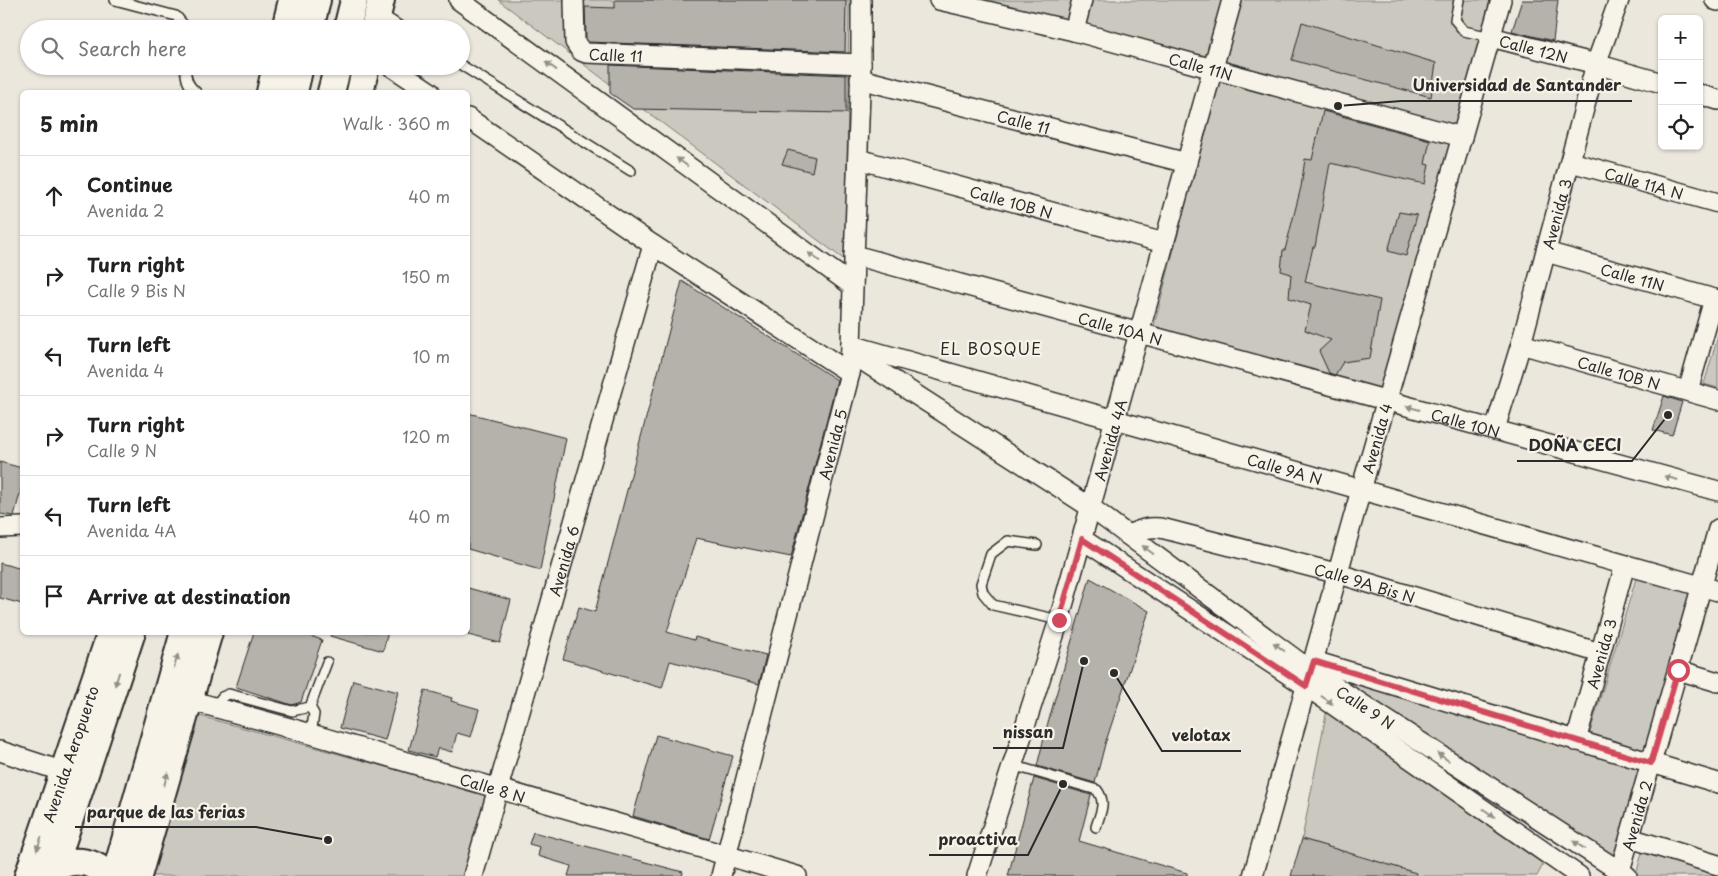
<!DOCTYPE html>
<html lang="en">
<head>
<meta charset="utf-8">
<style>
	:root { --surface:#fff; --page:#f2f2f2; --text:#222; --muted:#767676; --line:#e0e0e0 }
	body { margin:0; font-family:"Playpen Sans",sans-serif; background:var(--page); color:var(--text) }
	.controls { position:absolute; right:15px; top:15px; display:grid; overflow:hidden; border-radius:8px; box-shadow:0 1px 4px #0004 }
	.controls button { width:45px; height:45px; display:grid; place-items:center; padding:0; border:0; border-bottom:1px solid var(--line); background:var(--surface); color:var(--text); font:25px sans-serif }
	.stop { position:absolute; width:15px; height:15px; margin:-11px; border:4px solid #d1495b; border-radius:50%; background:#fff }
	.stop.end { background:#d1495b; border-color:#fff; box-shadow:0 1px 5px #0008 }
	.list { margin:0; padding:0; list-style:none }
	h2 { display:flex; justify-content:space-between; align-items:center; height:65px; margin:0; padding:0 20px; font-size:21px }
	h2 small { font-size:16px; font-weight:400; color:var(--muted) }
	.list li { display:grid; grid-template-columns:32px 1fr auto; gap:15px; align-items:center; box-sizing:border-box; height:80px; padding:0 20px; border-top:1px solid var(--line) }
	.list b { display:block; font-size:19px; white-space:nowrap }
	.list p { margin:0; font-size:16px; white-space:nowrap; color:var(--muted) }
	.list em { font-size:16px; font-style:normal; color:var(--muted) }
	.icon { flex:none; width:28px; height:28px; fill:none; stroke:currentColor; stroke-width:2; stroke-linecap:round; stroke-linejoin:round }
	.map { position:relative; flex:none; width:1718px; height:876px; overflow:hidden }
	.search { position:absolute; background:var(--surface); box-shadow:0 1px 4px #0004; left:20px; top:20px; width:450px; height:55px; display:flex; align-items:center; gap:12px; box-sizing:border-box; padding:0 18px; border-radius:28px; color:var(--muted); font-size:19px }
	.panel { position:absolute; background:var(--surface); box-shadow:0 1px 4px #0004; left:20px; top:90px; width:450px; height:545px; border-radius:8px }
	.map>svg:first-child { display:block }
</style>
</head>
<body>
<div class="map">
<svg width="1718" height="876" viewBox="0 0 1718 876">
	<rect width="100%" height="100%" fill="#ebe7dd"/>
	<filter id="ink" filterUnits="userSpaceOnUse"><feTurbulence type="fractalNoise" baseFrequency=".02" numOctaves="2"/><feDisplacementMap in="SourceGraphic" scale="10" xChannelSelector="R" yChannelSelector="G"/><feConvolveMatrix kernelMatrix="1 2 1 2 8 2 1 2 1" color-interpolation-filters="sRGB"/></filter>
	<g filter="url(#ink)">
		<path fill="#cbc8bf" stroke="#7b7a75" d="M498,0H849L846,261Z
			M936,0H1503L1391,397L1154,326L1219,75Z
			M1718,336V388L1704,384Z
			M1637,575L1700,589L1618,863L1317,663L1588,739Z
			M1327,709L1544,863L1537,876H1396L1399,868L1302,839Z
			M196,715L496,797L475,876H152Z
			M1644,845L1718,869V876H1637L1636,875Z"/>
		<path fill="#b5b2ab" stroke="#2b2b2b" d="M615,0H846L845,52L588,42L586,38L585,7L615,8Z
			M1522,0H1558L1553,41L1512,31Z
			M1302,22L1436,63L1431,97L1292,60Z
			M610,65L846,75V113L633,109L610,93Z
			M1323,111L1430,140L1425,164L1429,165L1425,184L1330,163L1315,247H1313L1305,282L1380,300L1370,358L1343,362L1335,375L1329,373L1319,351L1331,340L1305,330L1311,305L1289,298L1291,274L1281,271L1283,250H1285L1301,187L1305,159L1312,160Z
			M788,150L815,157L812,172L782,164Z
			M1399,212L1417,215L1406,256L1388,251Z
			M682,281L837,380L791,557L696,538L667,632L694,640L695,637L766,655L759,684L670,661L662,688L563,659L579,607L595,612Z
			M1664,396L1682,402L1672,435L1653,430Z
			M468,413L566,438L540,570L468,549Z
			M0,462L22,468V486L14,516L0,514Z
			M0,563L22,569V604L0,598Z
			M1090,578L1149,611L1105,744L1095,783L1037,766L1047,726Z
			M468,588L511,600L500,643L468,635Z
			M254,632H299L322,640L301,702L292,705L236,687Z
			M331,632H388L383,651L330,636Z
			M353,680L398,692L385,740L340,728Z
			M425,690L452,698L451,701L479,709L471,737L457,733L452,752L438,748L435,757L409,750Z
			M656,735L733,756L709,839L633,816Z
			M1034,778L1091,795L1079,841L1187,873V876H1008Z
			M533,832L683,872L682,876H568L571,866L538,856L540,847L529,844Z
			M1302,839L1416,873V876H1291Z"/>
		<g fill="none" stroke-linecap="round" stroke-linejoin="round">
			<g stroke="#2b2b2b" stroke-width="12">
				<path id="lane" d="M115,0L176,16L182,23V29
					M1459,0L1455,20L1464,31L1491,37
					M381,14L404,29
					M461,65L631,171
					M185,66C186,78 187,85 196,92
					M1037,545L1008,541L991,554L981,584L983,593L993,605L1059,620
					M214,707L222,697L229,694L292,711L310,707L327,662
					M310,707L314,714L311,734
					M1012,765L1097,790C1107,803 1100,813 1096,827"/>
			</g>
			<g stroke="#2b2b2b" stroke-width="22">
				<g id="street">
					<path d="M459,0L853,286"/>
					<path id="s1" d="M574,0L575,42L581,51L586,53L861,64"/>
					<path id="s2" d="M939,0L1074,31L1462,137"/>
					<path d="M1715,0L1718,1"/>
					<path d="M1074,31L1082,0"/>
					<path id="s3" d="M1491,37L1596,64L1662,83"/>
					<path d="M391,66L430,92"/>
					<path id="s4" d="M860,79L1187,163"/>
					<path d="M1699,94L1718,100"/>
					<path d="M468,118L653,245L850,373"/>
					<path id="s5" d="M858,159L1164,243"/>
					<path id="s6" d="M1571,162L1718,203"/>
					<path id="s7" d="M1546,252L1718,300"/>
					<path id="s8" d="M854,255L1718,491"/>
					<path id="s9" d="M1521,344L1718,400"/>
					<path id="s10" d="M851,345L1718,591"/>
					<path id="s11" d="M851,353L1090,507L1311,671L1627,876"/>
					<path d="M1688,391L1714,299"/>
					<path id="s12" d="M1495,429L1521,344L1596,64L1619,0"/>
					<path d="M0,528L22,527"/>
					<path id="s13" d="M1128,535C1142,529 1150,526 1165,529L1339,574L1600,653"/>
					<path d="M1082,539L1306,686L1579,876"/>
					<path d="M1314,661L1718,783"/>
					<path d="M1678,670L1718,682"/>
					<path id="s14" d="M189,700L311,734L797,876"/>
					<path id="s15" d="M1576,741L1625,565"/>
					<path d="M0,751L64,772"/>
					<path d="M1630,838L1718,865"/>
					<path id="s16" d="M1620,871L1718,529"/>
					<path id="s17" d="M473,876L653,245"/>
					<path id="s18" d="M721,876L850,373L861,64V0"/>
					<path id="s19" d="M977,876L1059,620L1232,0"/>
					<path id="s20" d="M1253,876L1361,490L1501,0"/>
				</g>
			</g>
			<g stroke="#2b2b2b" stroke-width="30">
				<g id="secondary">
					<path d="M285,29L292,0"/>
					<path d="M310,29L317,0"/>
					<path d="M347,29L354,0"/>
					<path d="M374,29L381,0"/>
					<path d="M270,92L276,66"/>
					<path d="M294,92L300,66"/>
					<path d="M331,92L338,66"/>
					<path d="M360,92L366,66"/>
					<path id="s21" d="M28,876L111,632"/>
					<path d="M46,876C63,857 91,857 108,876"/>
					<path d="M51,876L132,632"/>
					<path d="M115,876L184,632"/>
					<path d="M138,876L209,632"/>
				</g>
			</g>
			<use href="#lane" stroke="#f7f3e8" stroke-width="9"/>
			<use href="#street" stroke="#f7f3e8" stroke-width="19"/>
			<use href="#secondary" stroke="#f7f3e8" stroke-width="26"/>
		</g>
		<defs><path id="oneway-solid" d="M-6-.8H1V-3.2L6.5 0L1 3.2V.8H-6Z" transform="scale(1.25)"/></defs>
		<g fill="#918f8a">
			<use href="#oneway-solid" transform="translate(551 66) rotate(-144)"/>
			<use href="#oneway-solid" transform="translate(682 162) rotate(-144)"/>
			<use href="#oneway-solid" transform="translate(814 257) rotate(-144)"/>
			<use href="#oneway-solid" transform="translate(1413 408) rotate(-165)"/>
			<use href="#oneway-solid" transform="translate(1671 478) rotate(-165)"/>
			<use href="#oneway-solid" transform="translate(1148 550) rotate(-143)"/>
			<use href="#oneway-solid" transform="translate(1279 647) rotate(-143)"/>
			<use href="#oneway-solid" transform="translate(176 661) rotate(-74)"/>
			<use href="#oneway-solid" transform="translate(117 679) rotate(108)"/>
			<use href="#oneway-solid" transform="translate(1327 700) rotate(35)"/>
			<use href="#oneway-solid" transform="translate(1443 757) rotate(-147)"/>
			<use href="#oneway-solid" transform="translate(166 779) rotate(-74)"/>
			<use href="#oneway-solid" transform="translate(1489 813) rotate(35)"/>
			<use href="#oneway-solid" transform="translate(39 844) rotate(109)"/>
			<use href="#oneway-solid" transform="translate(1579 845) rotate(-147)"/>
		</g>
	</g>
	<g fill="none" stroke-linecap="round" stroke-linejoin="round" filter="url(#ink)">
		<path stroke="#d1495b" stroke-width="6" d="M1059,620L1082,539L1306,686L1314,661L1651,763L1678,670"/>
	</g>
	<g text-anchor="middle" dominant-baseline="central" stroke-width="4.5" stroke-linejoin="round" paint-order="stroke">
		<g font-size="15" fill="#2b2b2b" stroke="#f7f3e8">
			<text stroke="none"><textPath href="#s3" startOffset="44">Calle 12N</textPath></text>
			<text stroke="none"><textPath href="#s1" startOffset="88">Calle 11</textPath></text>
			<text stroke="none"><textPath href="#s2" startOffset="270">Calle 11N</textPath></text>
			<text stroke="none"><textPath href="#s4" startOffset="169">Calle 11</textPath></text>
			<text stroke="none"><textPath href="#s6" startOffset="76">Calle 11A N</textPath></text>
			<text stroke="none"><textPath href="#s5" startOffset="159">Calle 10B N</textPath></text>
			<text stroke="none"><textPath href="#s12" startOffset="224">Avenida 3</textPath></text>
			<text stroke="none"><textPath href="#s7" startOffset="90">Calle 11N</textPath></text>
			<text stroke="none"><textPath href="#s8" startOffset="276">Calle 10A N</textPath></text>
			<text stroke="none"><textPath href="#s9" startOffset="102">Calle 10B N</textPath></text>
			<text stroke="none"><textPath href="#s8" startOffset="634">Calle 10N</textPath></text>
			<text stroke="none"><textPath href="#s20" startOffset="455">Avenida 4</textPath></text>
			<text stroke="none"><textPath href="#s19" startOffset="456">Avenida 4A</textPath></text>
			<text stroke="none"><textPath href="#s18" startOffset="446">Avenida 5</textPath></text>
			<text stroke="none"><textPath href="#s10" startOffset="451">Calle 9A N</textPath></text>
			<text stroke="none"><textPath href="#s17" startOffset="328">Avenida 6</textPath></text>
			<text stroke="none"><textPath href="#s13" startOffset="245">Calle 9A Bis N</textPath></text>
			<text stroke="none"><textPath href="#s15" startOffset="91">Avenida 3</textPath></text>
			<text stroke="none"><textPath href="#s11" startOffset="625">Calle 9 N</textPath></text>
			<text stroke="none"><textPath href="#s21" startOffset="129">Avenida Aeropuerto</textPath></text>
			<text stroke="none"><textPath href="#s14" startOffset="316">Calle 8 N</textPath></text>
			<text stroke="none"><textPath href="#s16" startOffset="58">Avenida 2</textPath></text>
		</g>
		<g font-size="16" letter-spacing="1" fill="#2b2b2b" stroke="#f7f3e8">
			<text x="991" y="348">EL BOSQUE</text>
		</g>
	</g>
	<path fill="none" stroke="#2b2b2b" stroke-width="2" d="M1338 106L1401 101H1632M1668 415L1632 461H1517M1084 661L1063 748H993M1114 673L1162 751H1241M328 840L256 827H75M1063 784L1028 855H929"/>
	<g fill="#2b2b2b" stroke="#f7f3e8" stroke-width="2">
		<circle cx="1338" cy="106" r="5"/>
		<circle cx="1668" cy="415" r="5"/>
		<circle cx="1084" cy="661" r="5"/>
		<circle cx="1114" cy="673" r="5"/>
		<circle cx="328" cy="840" r="5"/>
		<circle cx="1063" cy="784" r="5"/>
	</g>
	<g font-size="16" text-anchor="middle" font-weight="bold" fill="#2b2b2b" stroke="#f7f3e8" stroke-width="4.5" stroke-linejoin="round" paint-order="stroke">
		<text x="1517" y="91">Universidad de Santander</text>
		<text x="1575" y="451">DOÑA CECI</text>
		<text x="1028" y="738">nissan</text>
		<text x="1201" y="741">velotax</text>
		<text x="166" y="818">parque de las ferias</text>
		<text x="978" y="845">proactiva</text>
	</g>
</svg>
<div class="controls">
<button>+</button>
<button>−</button>
<button><svg class="icon" aria-label="locate" viewBox="0 0 24 24"><circle cx="12" cy="12" r="6"/><path d="M12 2v4M12 18v4M2 12h4M18 12h4"/></svg></button>
</div>
<div class="stop" style="left:1678px;top:670px"></div>
<div class="stop end" style="left:1059px;top:620px"></div>
<div class="search"><svg class="icon" aria-label="search" viewBox="0 0 24 24"><circle cx="10" cy="10" r="6"/><path d="M15 15l6 6"/></svg>Search here</div>
<section class="panel">
<h2>5 min<small>Walk · 360 m</small></h2>
<ul class="list">
<li><svg class="icon" aria-label="ahead" viewBox="0 0 24 24"><path d="M12 20V5M6 11l6-6 6 6"/></svg><div><b>Continue</b><p>Avenida 2</p></div><em>40 m</em></li>
<li><svg class="icon" aria-label="right" viewBox="0 0 24 24"><path d="M7 20v-9h11M14 6l5 5-5 5"/></svg><div><b>Turn right</b><p>Calle 9 Bis N</p></div><em>150 m</em></li>
<li><svg class="icon" aria-label="left" viewBox="0 0 24 24"><path d="M17 20v-9H6M10 6l-5 5 5 5"/></svg><div><b>Turn left</b><p>Avenida 4</p></div><em>10 m</em></li>
<li><svg class="icon" aria-label="right" viewBox="0 0 24 24"><path d="M7 20v-9h11M14 6l5 5-5 5"/></svg><div><b>Turn right</b><p>Calle 9 N</p></div><em>120 m</em></li>
<li><svg class="icon" aria-label="left" viewBox="0 0 24 24"><path d="M17 20v-9H6M10 6l-5 5 5 5"/></svg><div><b>Turn left</b><p>Avenida 4A</p></div><em>40 m</em></li>
<li><svg class="icon" aria-label="arrive" viewBox="0 0 24 24"><path d="M6 21V4h12l-3 4 3 4H6"/></svg><div><b>Arrive at destination</b></div></li>
</ul>
</section>
</div>
</body>
</html>
